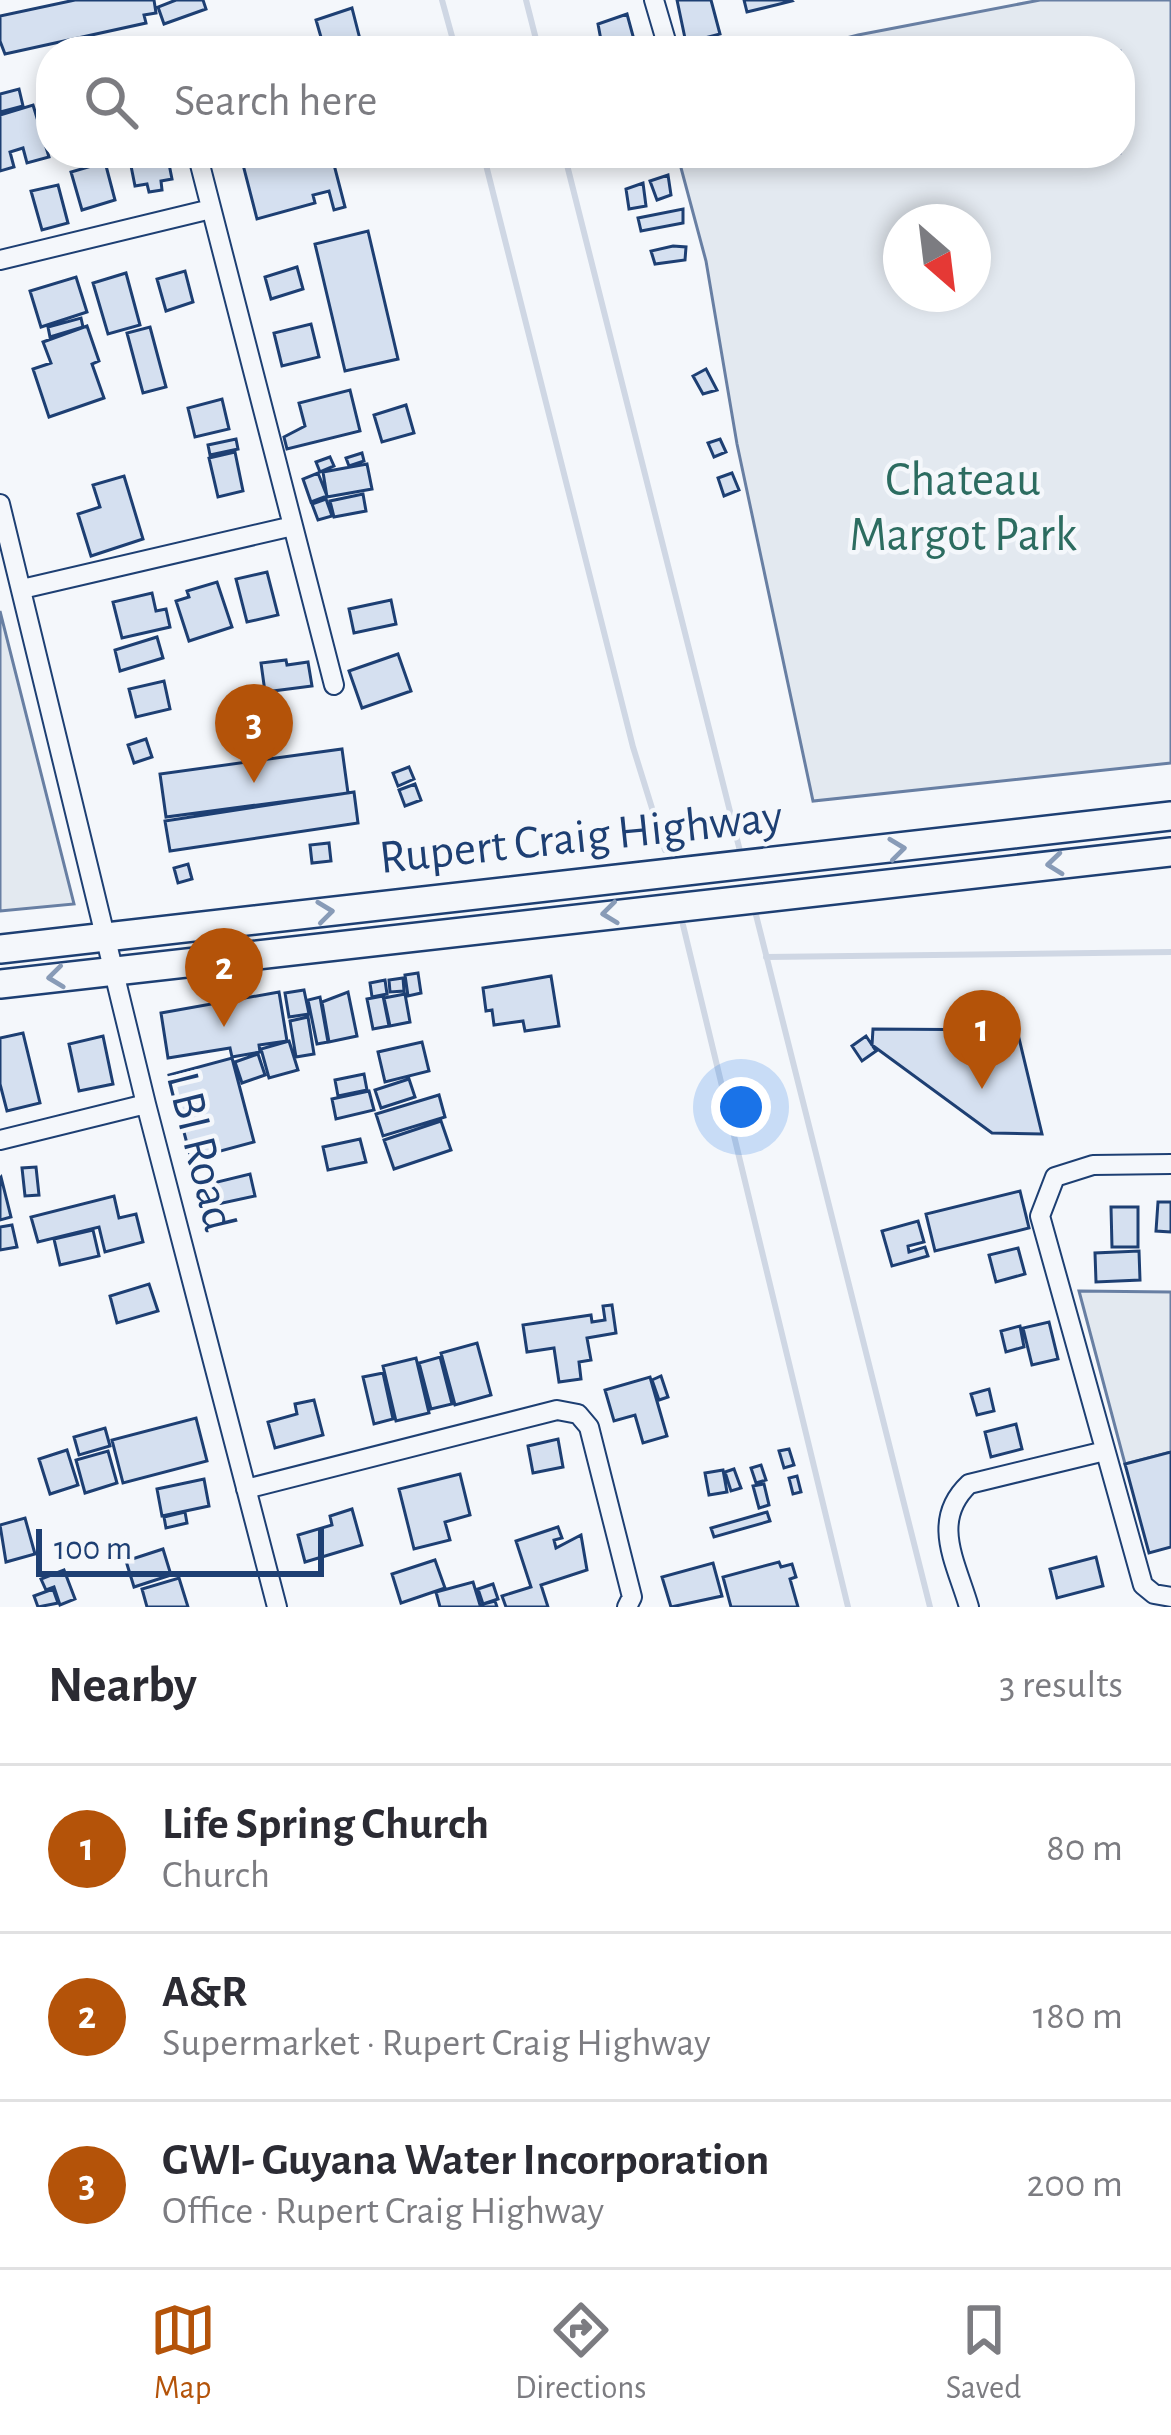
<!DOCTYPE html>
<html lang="en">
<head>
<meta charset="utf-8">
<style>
	:root { --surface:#fff; --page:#f2f2f3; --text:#2b2b33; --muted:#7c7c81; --line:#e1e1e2; --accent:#b45309 }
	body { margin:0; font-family:"Alegreya Sans",sans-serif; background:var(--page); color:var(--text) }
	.compass { position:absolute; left:883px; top:204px; width:108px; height:108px; border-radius:50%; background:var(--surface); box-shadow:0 6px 18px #0003; rotate:152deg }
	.scale { position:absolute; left:36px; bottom:30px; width:288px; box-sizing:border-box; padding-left:12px; border:6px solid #1d3f73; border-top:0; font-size:33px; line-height:42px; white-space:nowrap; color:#1d3f73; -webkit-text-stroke:9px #f4f7fb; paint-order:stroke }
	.you { position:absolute; left:741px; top:1107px; width:42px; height:42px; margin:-30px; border:9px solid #fff; border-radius:50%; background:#1a73e8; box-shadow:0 0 0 18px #1a73e833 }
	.badge { display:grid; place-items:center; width:78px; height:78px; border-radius:50%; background:var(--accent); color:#fff; font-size:39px; font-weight:700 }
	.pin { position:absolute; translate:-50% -99px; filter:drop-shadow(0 3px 6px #0008) }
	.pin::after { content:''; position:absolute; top:63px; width:42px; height:36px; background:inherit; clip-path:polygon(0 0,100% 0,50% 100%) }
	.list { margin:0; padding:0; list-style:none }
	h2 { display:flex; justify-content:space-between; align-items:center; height:156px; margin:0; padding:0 48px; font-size:51px }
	h2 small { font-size:39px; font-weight:400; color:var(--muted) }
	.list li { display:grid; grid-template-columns:78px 1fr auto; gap:36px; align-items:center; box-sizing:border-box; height:168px; padding:0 48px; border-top:3px solid var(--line) }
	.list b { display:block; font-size:45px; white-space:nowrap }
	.list p { margin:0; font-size:39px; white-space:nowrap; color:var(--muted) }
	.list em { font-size:39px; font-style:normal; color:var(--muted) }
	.icon { flex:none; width:66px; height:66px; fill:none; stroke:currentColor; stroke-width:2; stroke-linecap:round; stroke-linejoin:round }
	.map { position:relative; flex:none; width:1171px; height:1607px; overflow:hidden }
	.search { position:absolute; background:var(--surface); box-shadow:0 6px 18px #0003; left:36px; right:36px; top:36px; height:132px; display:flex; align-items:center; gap:30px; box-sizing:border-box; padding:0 42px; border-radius:48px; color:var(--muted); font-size:45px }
	.sheet { height:660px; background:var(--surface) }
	nav { display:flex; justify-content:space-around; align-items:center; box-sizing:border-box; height:168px; border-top:3px solid var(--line); background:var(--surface); font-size:33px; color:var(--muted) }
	nav a { display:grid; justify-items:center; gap:6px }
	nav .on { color:var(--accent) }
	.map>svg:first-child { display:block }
</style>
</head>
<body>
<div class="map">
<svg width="1171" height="1607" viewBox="0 0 1171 1607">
	<rect width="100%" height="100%" fill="#f4f7fb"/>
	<path fill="#e3e9f0" stroke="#687fa3" stroke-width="3" fill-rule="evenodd" d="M1040,0H1171V763L813,801L737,444L706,261L677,153H1120V51H796L858,35ZM901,222H973V294H901Z
		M0,611L74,904L0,911Z
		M1079,1291L1171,1292V1452L1125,1464Z"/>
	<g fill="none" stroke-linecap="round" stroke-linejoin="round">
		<path stroke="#cfd7e4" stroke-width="6" d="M442,0L456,51
			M526,0L539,51
			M483,153L633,747L665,850
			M564,153L742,859
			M754,907L930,1607
			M683,925L848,1607
			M766,957L1171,952"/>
	</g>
	<path fill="#d5e0f0" stroke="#1d3f73" stroke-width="3" d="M75,0H154L156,13L144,15L146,23L5,54L0,41V16Z
		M176,0H203L206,9L164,24L158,7Z
		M677,0H711L720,34L686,43Z
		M744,0H791L792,1L747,12Z
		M352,8L363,51H325L316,20Z
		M627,14L633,36L621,51H603L598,24Z
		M19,89L23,106L0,112V94Z
		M33,105L49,157L27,163L23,148L10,152L14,167L0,171V115Z
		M240,153H331L345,207L334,210L329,191L313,195L315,203L257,219Z
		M689,153H730L692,164Z
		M167,154L172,179L161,181L162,190L149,192L147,184L135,186L130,161Z
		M105,162L115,200L82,210L71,172Z
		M668,175L671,195L657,200L650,181Z
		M643,183L646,206L629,209L626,189Z
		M58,185L68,223L42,230L31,191Z
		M683,209V223L641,231L638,218Z
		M368,231L398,359L345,371L315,244Z
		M673,246L686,247L685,260L655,264L651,251Z
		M297,267L303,289L271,299L265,277Z
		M185,271L193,302L166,311L157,279Z
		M126,273L140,325L108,334L93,283Z
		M76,277L87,312L41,327L30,291Z
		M81,318L83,327L50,337L48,327Z
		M311,324L319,357L282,366L274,333Z
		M87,326L99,361L92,364L104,398L49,417L33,369L51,363L43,342Z
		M150,327L166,387L143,393L127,333Z
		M706,369L717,390L703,394L693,376Z
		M350,390L360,431L287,449L284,437L305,426L299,403Z
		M222,399L229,429L195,437L188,408Z
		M406,405L414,433L382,442L374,415Z
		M236,439L238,449L210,455L208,445Z
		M720,439L726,452L714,457L708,443Z
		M235,452L243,491L218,497L209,458Z
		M362,453L364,461L349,466L346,458Z
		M330,457L334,466L320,472L316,462Z
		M367,464L372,489L327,497L323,472Z
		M318,473L327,496L311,502L303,479Z
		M732,473L739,490L724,496L718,478Z
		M124,476L143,539L91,556L78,514L100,507L93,485Z
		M363,494L366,511L334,517L330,501Z
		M326,499L332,516L318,520L312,504Z
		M267,572L278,615L247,622L236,579Z
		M217,582L232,627L189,641L176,601L189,597L187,591Z
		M152,593L156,611L166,609L170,627L122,638L113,602Z
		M391,600L396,624L354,633L349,609Z
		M157,637L163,658L120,671L115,650Z
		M398,654L411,691L362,708L349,671Z
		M286,660L287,665L308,662L312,686L265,692L261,663Z
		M164,681L170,709L136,717L129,689Z
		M146,739L152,757L134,763L128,745Z
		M342,749L348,793L166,817L160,774Z
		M409,767L414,779L398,786L393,773Z
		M415,784L421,800L405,806L399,790Z
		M354,792L358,823L170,851L165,821Z
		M329,843L331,861L312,863L310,845Z
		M188,864L192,879L178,883L174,868Z
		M418,973L421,993L408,996L405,975Z
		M551,976L559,1026L525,1031L523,1021L494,1025L492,1010L486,1011L483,988Z
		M403,978L404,991L390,992L389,980Z
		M385,980L387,994L372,997L370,983Z
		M304,990L309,1014L289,1017L285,993Z
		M279,992L287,1041L259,1045L260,1052L232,1057L230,1048L168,1058L161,1013Z
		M348,992L357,1036L329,1042L322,1002Z
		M405,994L410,1022L390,1026L384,998Z
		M383,996L389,1026L373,1029L367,999Z
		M320,997L328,1042L317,1044L308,1000Z
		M308,1017L314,1054L296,1057L290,1021Z
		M873,1029L1017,1030L1042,1134L992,1133L872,1045Z
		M23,1033L40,1103L7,1111L0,1084V1038Z
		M103,1036L113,1084L79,1091L69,1044Z
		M866,1036L876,1051L862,1061L852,1046Z
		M289,1041L298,1070L269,1078L261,1049Z
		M422,1042L429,1071L385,1082L378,1052Z
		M258,1054L265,1075L242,1083L235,1062Z
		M232,1058L254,1142L191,1159L169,1075Z
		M364,1074L367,1090L338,1096L335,1080Z
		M409,1079L415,1097L381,1108L375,1090Z
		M369,1091L374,1110L336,1119L332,1099Z
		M439,1095L445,1117L383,1136L376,1114Z
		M441,1121L451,1150L394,1169L384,1140Z
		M360,1139L366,1162L328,1170L323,1147Z
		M36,1167L39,1195L25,1196L22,1168Z
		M250,1174L255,1196L218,1204L213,1183Z
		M1,1177L11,1217L0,1220V1178Z
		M1020,1191L1029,1228L935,1251L926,1214Z
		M114,1196L119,1218L136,1214L143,1242L105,1252L99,1227L38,1242L31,1217Z
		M1158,1202H1171V1232L1156,1231Z
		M1111,1207H1138V1247H1112Z
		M918,1221L924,1242L908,1246L909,1252L925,1247L928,1256L892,1266L882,1231Z
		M12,1225L17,1247L0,1250V1227Z
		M93,1230L99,1256L60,1265L54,1239Z
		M1018,1248L1025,1274L996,1282L989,1255Z
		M1139,1251L1140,1280L1096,1282L1095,1253Z
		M149,1284L158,1311L117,1323L110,1296Z
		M612,1305L616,1333L587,1338L591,1360L579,1362L581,1379L559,1382L554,1348L527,1352L523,1325L591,1315L592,1322L605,1320L603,1306Z
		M1049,1322L1058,1359L1032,1365L1023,1328Z
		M1020,1326L1024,1347L1006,1352L1001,1331Z
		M477,1343L491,1395L455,1405L441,1353Z
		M440,1357L452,1404L431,1409L419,1363Z
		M416,1358L429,1413L396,1421L383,1366Z
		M383,1373L393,1419L374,1424L363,1377Z
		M661,1376L668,1397L659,1400L652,1380Z
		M650,1377L667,1436L643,1443L635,1415L614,1421L605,1390Z
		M989,1389L994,1411L977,1415L971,1394Z
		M314,1400L323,1435L275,1448L268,1422L297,1414L295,1404Z
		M196,1418L207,1461L123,1483L112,1440Z
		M1016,1424L1022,1449L991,1457L985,1432Z
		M105,1428L110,1446L79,1455L74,1437Z
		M558,1439L563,1467L533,1473L528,1446Z
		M789,1449L794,1465L784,1468L779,1451Z
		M67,1450L78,1485L50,1494L39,1459Z
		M108,1451L117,1483L85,1493L76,1460Z
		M1171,1452V1547L1149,1553L1125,1464Z
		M761,1465L766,1480L756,1483L751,1468Z
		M734,1469L741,1488L731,1491L725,1472Z
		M723,1470L727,1492L709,1495L705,1473Z
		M460,1474L470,1515L445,1522L450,1540L414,1549L399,1489Z
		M797,1476L801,1492L793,1494L789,1478Z
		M204,1479L209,1506L162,1516L157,1489Z
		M764,1484L769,1505L759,1508L753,1486Z
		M352,1509L362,1545L305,1562L298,1535L332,1525L330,1516Z
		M185,1512L187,1523L166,1528L164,1517Z
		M767,1512L770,1521L714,1537L711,1528Z
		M25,1518L35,1554L6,1562L0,1525Z
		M558,1527L562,1538L554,1540L556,1548L581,1535L587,1570L541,1585L548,1607H506L502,1596L531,1587L516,1541Z
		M163,1549L171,1575L134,1587L126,1561Z
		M1096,1557L1103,1586L1057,1598L1050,1569Z
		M435,1560L445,1588L401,1603L392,1574Z
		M779,1562L781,1567L792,1564L796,1577L790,1579L798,1607H731L723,1577Z
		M713,1563L722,1596L671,1607L662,1577Z
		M64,1570L75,1599L60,1605L54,1587L46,1590L41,1579Z
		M179,1578L188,1607H147L142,1589Z
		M473,1582L480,1605L495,1601L497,1607H440L436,1592Z
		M493,1584L498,1599L483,1604L478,1589Z
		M53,1589L58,1603L38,1607L34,1596Z"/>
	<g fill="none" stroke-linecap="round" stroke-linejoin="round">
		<g stroke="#1d3f73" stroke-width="22">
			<path id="street" d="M654,0L669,51
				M197,153L334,685
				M0,260L211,209
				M0,504L146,1104L277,1607
				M22,589L293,526
				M0,1140L146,1104
				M1171,1164L1093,1165L1055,1177L1040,1216L1143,1585L1154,1594L1171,1597
				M246,1489L557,1410L578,1414L589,1427L632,1597L627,1607
				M969,1607C956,1562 930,1521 969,1484L1105,1451"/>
		</g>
		<g stroke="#1d3f73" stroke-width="32">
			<path id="primary" d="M0,949L1171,816
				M0,984L1171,852"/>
		</g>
		<use href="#street" stroke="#f4f7fb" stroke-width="18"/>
		<use href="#primary" stroke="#f4f7fb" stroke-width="27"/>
	</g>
	<defs><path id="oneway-chevron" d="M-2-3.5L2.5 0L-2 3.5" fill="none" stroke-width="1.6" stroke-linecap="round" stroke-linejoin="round" transform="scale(3)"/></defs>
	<g stroke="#889bb7">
		<use href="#oneway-chevron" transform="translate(897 849) rotate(-7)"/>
		<use href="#oneway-chevron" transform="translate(1055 864) rotate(174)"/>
		<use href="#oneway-chevron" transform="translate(325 912) rotate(-7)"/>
		<use href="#oneway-chevron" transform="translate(610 913) rotate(173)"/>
		<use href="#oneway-chevron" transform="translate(56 977) rotate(173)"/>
	</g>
	<g text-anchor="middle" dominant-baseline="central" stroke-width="9" stroke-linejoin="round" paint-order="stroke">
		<g font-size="48" fill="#2c6c60" stroke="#f4f7fb">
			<text x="963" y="481">Chateau<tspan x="963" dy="55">Margot Park</tspan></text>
		</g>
		<g font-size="48" fill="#1d3f73" stroke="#f4f7fb">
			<text transform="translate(581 838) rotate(-6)">Rupert Craig Highway</text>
			<text transform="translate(200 1152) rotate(76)">LBI Road</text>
		</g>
	</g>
</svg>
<svg class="compass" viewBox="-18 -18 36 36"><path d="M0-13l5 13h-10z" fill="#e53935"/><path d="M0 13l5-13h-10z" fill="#7c7c81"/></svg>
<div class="scale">100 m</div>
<div class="you"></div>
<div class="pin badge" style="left:982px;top:1089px">1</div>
<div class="pin badge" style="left:224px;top:1027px">2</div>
<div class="pin badge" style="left:254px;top:783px">3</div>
<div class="search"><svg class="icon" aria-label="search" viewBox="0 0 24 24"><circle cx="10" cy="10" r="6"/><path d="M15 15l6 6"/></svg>Search here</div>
</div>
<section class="sheet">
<h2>Nearby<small>3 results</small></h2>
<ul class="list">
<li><span class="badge">1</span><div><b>Life Spring Church</b><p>Church</p></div><em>80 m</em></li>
<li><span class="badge">2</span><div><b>A&amp;R</b><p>Supermarket · Rupert Craig Highway</p></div><em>180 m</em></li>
<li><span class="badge">3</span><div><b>GWI- Guyana Water Incorporation</b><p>Office · Rupert Craig Highway</p></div><em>200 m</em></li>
</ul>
</section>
<nav>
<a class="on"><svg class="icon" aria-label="map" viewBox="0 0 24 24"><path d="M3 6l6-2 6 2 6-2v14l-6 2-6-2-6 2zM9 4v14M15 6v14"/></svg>Map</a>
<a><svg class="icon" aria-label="directions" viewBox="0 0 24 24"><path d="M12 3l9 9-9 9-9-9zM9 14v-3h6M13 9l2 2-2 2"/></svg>Directions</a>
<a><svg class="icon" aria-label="saved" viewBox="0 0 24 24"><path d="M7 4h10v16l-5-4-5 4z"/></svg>Saved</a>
</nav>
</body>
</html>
